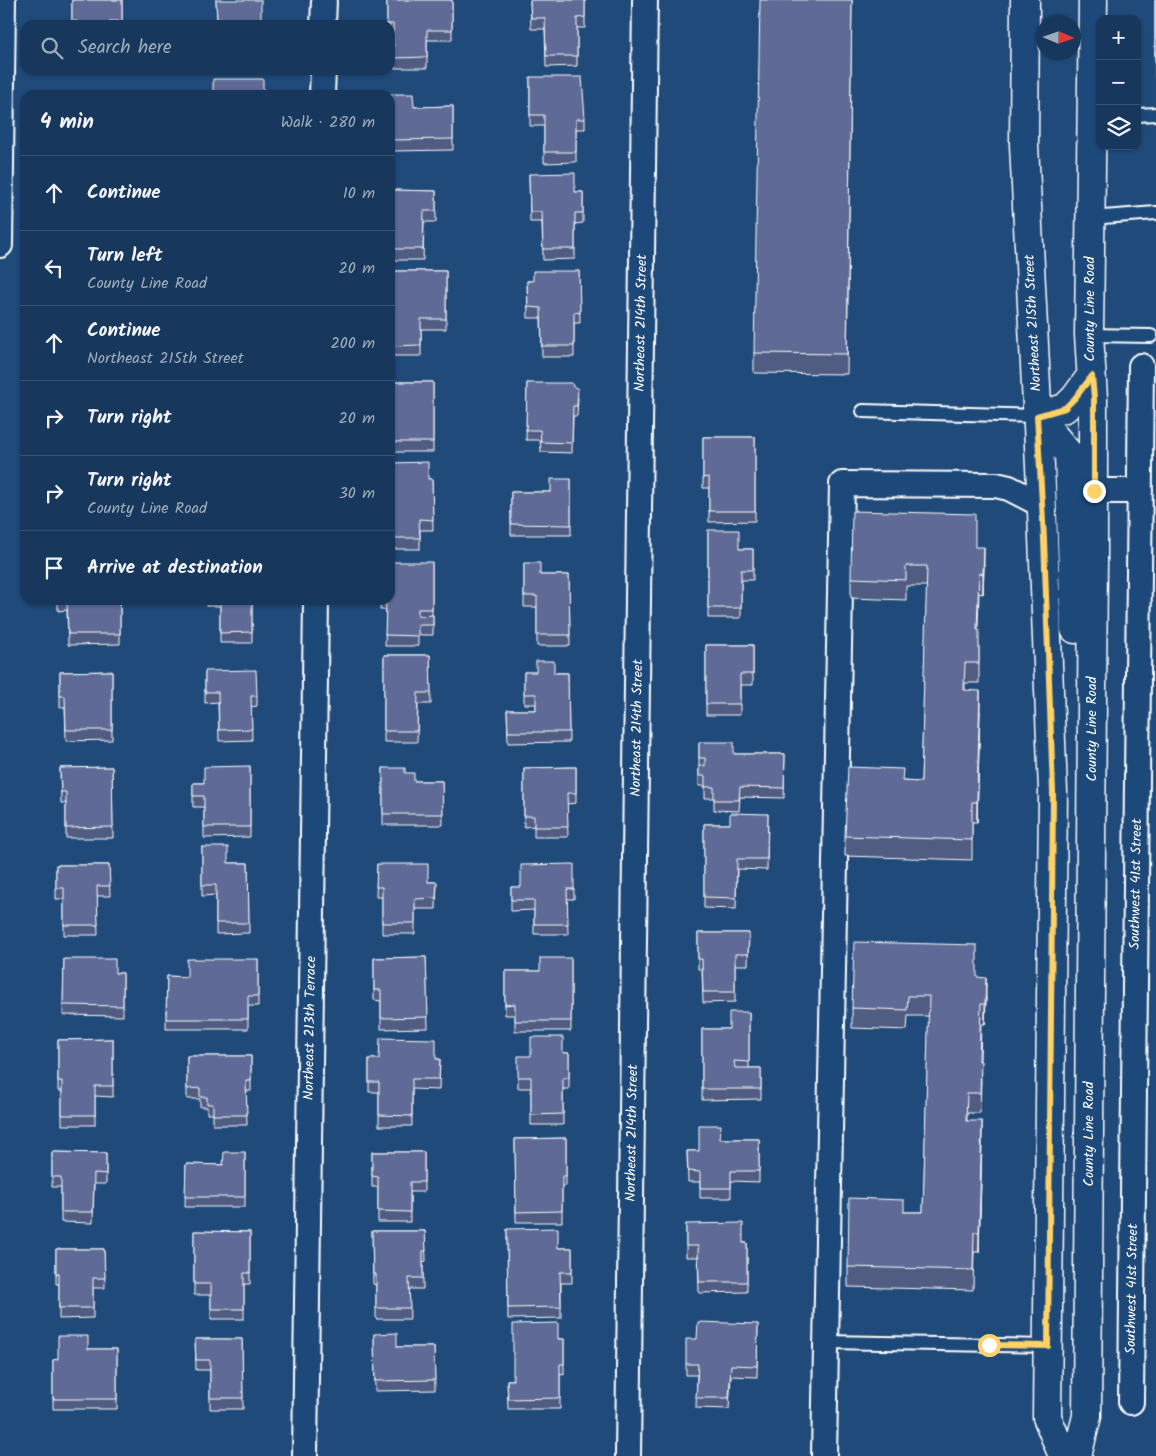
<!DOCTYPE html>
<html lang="en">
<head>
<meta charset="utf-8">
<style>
	:root { --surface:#17385c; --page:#203f62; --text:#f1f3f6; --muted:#9eacbb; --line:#365272 }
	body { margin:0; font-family:Kalam,sans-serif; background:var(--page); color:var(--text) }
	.controls { position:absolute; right:15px; top:15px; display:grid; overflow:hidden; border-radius:10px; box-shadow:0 1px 4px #0004 }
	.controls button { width:45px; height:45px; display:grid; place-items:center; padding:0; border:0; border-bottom:1px solid var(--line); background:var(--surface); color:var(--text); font:25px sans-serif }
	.compass { position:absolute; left:1036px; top:15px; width:45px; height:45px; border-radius:50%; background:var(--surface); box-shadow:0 1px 4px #0004; rotate:92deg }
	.stop { position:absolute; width:15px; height:15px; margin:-11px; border:4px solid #ffd166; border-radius:50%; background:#fff }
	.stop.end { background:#ffd166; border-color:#fff; box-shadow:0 1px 5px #0008 }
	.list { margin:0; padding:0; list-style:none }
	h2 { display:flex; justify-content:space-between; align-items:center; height:65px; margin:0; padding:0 20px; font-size:21px }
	h2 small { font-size:16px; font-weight:400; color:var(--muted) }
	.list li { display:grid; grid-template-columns:32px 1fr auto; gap:15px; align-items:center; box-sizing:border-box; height:75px; padding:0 20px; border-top:1px solid var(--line) }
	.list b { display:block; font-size:19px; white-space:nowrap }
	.list p { margin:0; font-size:16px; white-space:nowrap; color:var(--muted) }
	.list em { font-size:16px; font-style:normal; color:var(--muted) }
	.icon { flex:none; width:28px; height:28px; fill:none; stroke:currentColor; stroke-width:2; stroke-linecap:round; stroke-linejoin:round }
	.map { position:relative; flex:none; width:1156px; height:1456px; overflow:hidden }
	.search { position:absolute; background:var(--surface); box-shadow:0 1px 4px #0004; left:20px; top:20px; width:375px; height:55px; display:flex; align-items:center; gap:12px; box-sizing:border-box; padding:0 18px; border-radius:15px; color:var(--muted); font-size:19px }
	.panel { position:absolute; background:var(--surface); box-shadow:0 1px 4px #0004; left:20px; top:90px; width:375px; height:515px; border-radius:15px }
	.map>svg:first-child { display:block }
</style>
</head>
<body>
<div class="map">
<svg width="1156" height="1456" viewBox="0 0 1156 1456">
	<rect width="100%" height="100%" fill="#1f4a7a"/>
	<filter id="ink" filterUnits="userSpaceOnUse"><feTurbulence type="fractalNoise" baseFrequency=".02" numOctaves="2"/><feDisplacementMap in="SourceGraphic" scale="10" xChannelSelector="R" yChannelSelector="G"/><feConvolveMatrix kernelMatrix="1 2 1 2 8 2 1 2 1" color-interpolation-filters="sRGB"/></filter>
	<g filter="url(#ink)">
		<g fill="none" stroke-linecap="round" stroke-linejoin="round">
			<g stroke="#fff" stroke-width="16">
				<path id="service" d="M1137,115L1156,114
					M1090,218L1156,213
					M1089,335L1151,336
					M863,411L1037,416
					M826,1342L1048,1346"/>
			</g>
			<g stroke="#fff" stroke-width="28">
				<path id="minor" d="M323,25L324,0
					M322,95L323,70
					M0,245L3,0
					M1094,491H1140
					M1131,1402L1141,366
					M305,1456L316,600
					M628,1456L645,0
					M824,1456L842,484L996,485L1009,488L1042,505"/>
			</g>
			<g stroke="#fff" stroke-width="31">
				<path id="tertiary" d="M1025,0L1024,145L1041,486L1053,792L1047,1417L1063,1456
					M1075,629L1069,454L1037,416L1065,408L1075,398L1091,376
					M1077,1456L1087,1416L1093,562V398L1089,335L1093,0"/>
			</g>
			<use href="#service" stroke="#1f4a7a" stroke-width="12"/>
			<use href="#minor" stroke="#1f4a7a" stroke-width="24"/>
			<use href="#tertiary" stroke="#1f4a7a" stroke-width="28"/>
		</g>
		<path fill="#515c82" stroke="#fff" d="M72,0H122V25H72Z
			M216,0L261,25H217Z
			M387,0H452V40H427V68H394L393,35H390V25H387Z
			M530,0H585V28H577V66L546,67L545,29H531Z
			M852,0L847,374L754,373V353Z
			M1155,0H1156V79H1155Z
			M530,77L585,119V129H576V162L544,163V126H530Z
			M391,94L414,107L453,106V150L392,151Z
			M529,174L575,192H583V223L575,224V259L543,260L542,222H530Z
			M392,190L436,191V222H424L423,260H391Z
			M390,271H446V329H421V356H390Z
			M579,271L580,323H574V357H542L541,318H528L527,281H533Z
			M390,382H433V452H390Z
			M527,383L573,387L578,398L577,416H573L572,453L541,452L540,440H526Z
			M703,437H755V521L709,522V488H703Z
			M390,463L428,479H432L433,530H420V549H390Z
			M571,479V535H511V492H551Z
			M708,530L739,549H753V580H741V618H708Z
			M975,547L984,567L983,594L979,593L978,630L979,650V683H965V690L980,711L977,822H972V860L845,856V836L903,781L921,782L927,586H906V600L851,598V578Z
			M432,562V615H433V635H418V646H385L386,610H380V600H390Z
			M524,563L540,575H569L570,646H537V607H524Z
			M58,600H120V644L68,645L67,610L58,611Z
			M206,600H252V643H220V606H206Z
			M706,645H753V685H740V715H706Z
			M384,655H430L431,704H418L417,742H384Z
			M112,671V740L66,741L65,707H60V672Z
			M205,671L257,696V706L251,707L252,740L219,741L218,702L205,703Z
			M524,672L568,673L569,742L508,743L507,710H536V704H524Z
			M699,742L734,754H785L784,798L740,797L739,811L714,810V798H705V786H699Z
			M250,766V837L204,838V807H193V783H204Z
			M112,767L113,838H66V803H61L60,768Z
			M576,767V803L567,804L568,837H534V826L524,827V768Z
			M383,768L405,773L414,781H442L443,825H383Z
			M768,814L767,870L737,869L736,909L704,908V824H730Z
			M202,847L228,863H248L249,933L216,934V895L202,896Z
			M377,864L428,882H437L436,909H415V934H382V897H376Z
			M56,865H109L110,896H97L98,935H64V899H56Z
			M511,887L574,889V899H567L568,934H534V910L511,911Z
			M698,933H749L748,965H735V1002L703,1003L702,969H698Z
			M426,957L428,1028L381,1029V1001L374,1000V958Z
			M571,958V1031H515V1015H505V971H540Z
			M64,959L115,973H123V1016L63,1015Z
			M258,959V1006H248V1029H166L167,976L187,977Z
			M977,977L986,998L985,1024H981L980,1061L981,1081L980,1113H967V1121L982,1141L979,1252H974L973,1290L848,1287V1267L904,1212H923L929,1016H908L907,1030L852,1028V1008Z
			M749,1012V1068H761V1099L702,1100V1029H729Z
			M113,1039V1097L95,1096V1125H62V1091H58V1040Z
			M563,1053H569V1089H563V1125H531V1088H518V1077L531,1056Z
			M187,1056H251V1091H246L247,1125H213V1114H207V1107H200V1099H187Z
			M369,1059H440L439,1090L412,1089V1126H379V1092H369Z
			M566,1138V1186H562V1222H516L515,1139Z
			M721,1139H759V1182L731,1181V1198H700V1182H688L687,1151H699Z
			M52,1152L106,1153V1184H94L93,1223L61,1222V1187H52Z
			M245,1152V1207H185L186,1164L223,1165Z
			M372,1152H424V1192H410V1222H378V1187H372Z
			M686,1224L743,1243H747V1292L699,1293L698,1257H686Z
			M507,1229L558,1248H572V1283H561V1318L508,1319Z
			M194,1231L250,1232V1284H244V1319H211V1295H194Z
			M372,1231H425L426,1261L423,1262V1289H409L410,1319H376V1285L373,1284Z
			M56,1249H104L105,1288H93V1318L59,1319V1284H56Z
			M758,1324L757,1377L731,1376L729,1409L696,1408L697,1375H686V1364L697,1339Z
			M374,1334L397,1347H434L435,1390L375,1391Z
			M195,1339H242L243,1409H210V1370H196Z
			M558,1339H564V1375L560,1374V1409H508L507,1380H513Z
			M88,1349H117V1409H53V1360L58,1359Z"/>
		<path fill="#424b6a" stroke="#fff" d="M984,547V567L983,594V574Z
			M980,691V711L977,822V802Z
			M986,978V998L985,1024V1004Z
			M982,1121V1141L979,1252V1232Z"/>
		<path fill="#5e6b97" stroke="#fff" d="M72,0H122V21H109V25H77V21H72Z
			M216,0H261V25H228V19H217Z
			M387,0H452V30H427V57L394,58L393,24H387Z
			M530,0H585V17L577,18V56H546L545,18H531Z
			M760,0H852L847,354L754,353Z
			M1155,0H1156V59H1155Z
			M530,77H582L585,119H576V152H544V115H530Z
			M213,79H263V95H213Z
			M76,94H120V95H76Z
			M391,94H413L414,107L453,106V139L392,140Z
			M575,173V192H583V213H575V249H543L542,212H530L529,174Z
			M392,190L436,191V211H424L423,249H391Z
			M390,271H446V319H421V345L390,346Z
			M533,271H579L580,313L574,312V346H542L541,308L528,307L527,281H533Z
			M390,382H433V442H390Z
			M527,383H572L573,387L578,388L577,406H573L572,443L541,442L540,430H526Z
			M703,437H755V511H709V477L703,478Z
			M428,462V479H432L433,520L419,519L420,538H390V463Z
			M551,479H571V525L511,524V492H551Z
			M852,511L975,514V547H984L983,574L979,573L977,630H979V663H965L964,690L980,691L977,802H972V840L845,836L848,767L903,769L902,781L921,782L927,566H906V580L851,578Z
			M708,530H739V549H753V570H741V608H708Z
			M390,562H432V609H418V616L433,615V625H418V636L385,635L386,600H390Z
			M524,563H540V575H569L570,635H537V596H524Z
			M67,600H120V634H68Z
			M220,600H252V632L220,633Z
			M706,645H753V674H740V704H706Z
			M384,655H430L431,693H418L417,731H384Z
			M536,661H554V673H568L569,732H508L507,710H536V694H524V672H536Z
			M256,670L257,696H251L252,729L219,730L218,692H205V671Z
			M112,671V730H66L65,696H60V672Z
			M699,742H734V754H785L784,788L740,787L739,800H714V787H705V776H699V766H705V758H699Z
			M250,766V827H204V796H193V783H204V767Z
			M112,767L113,827L66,828V792H61L60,768Z
			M576,767V793H567L568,827H534V816H524V768Z
			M383,768H405V773H414V781H442L443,814H383Z
			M730,813L768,814L767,859H737L736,898L704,897V824H730Z
			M202,847H228V863H248L249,923H216V885H202Z
			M377,864H428V882H437L436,898L415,899V923H382V887H376Z
			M574,864V889H567L568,924H534V900H511V887H521V865Z
			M56,865H109L110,886H97L98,925H64V888H56Z
			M698,933H749L748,954H735V992H703L702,959H698Z
			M854,942L977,945V977L986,978L985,1004H981L979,1061H981L980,1093H967L966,1121H982L979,1232H974L973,1270L848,1267L849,1198L904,1200V1212H923L929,996H908L907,1010L852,1008Z
			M426,957L428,1017L381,1018V990H374V958Z
			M540,958H571V1021H515V1004L505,1005V971H540Z
			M64,959H115V973H123V1006L63,1005Z
			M187,959H258V996H248V1019H166L167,976L187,977Z
			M729,1012H749V1062L734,1061L735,1068H761V1089H702V1029H729Z
			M531,1037H563V1053H569V1078H563V1114L531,1115V1077H518V1056H531Z
			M380,1038L436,1039V1059H440L439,1079H412V1116L379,1115V1082H369V1059H379Z
			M113,1039V1086H95V1115H62V1081H58V1040Z
			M187,1056H251V1081H246L247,1115H213V1104H207V1097H200V1088L187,1089Z
			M699,1125H721L720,1139H759V1171H731V1188H700V1172L688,1171L687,1151H699Z
			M566,1138V1176H562V1211L516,1212L515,1139Z
			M52,1152L106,1153V1174L94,1173L93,1212H61V1177H52Z
			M224,1152H245V1197H185L186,1164L223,1165Z
			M372,1152H424V1182H410V1212L378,1211V1177L372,1176Z
			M743,1223V1243H747V1282H699L698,1246H686V1224Z
			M558,1228V1248H572V1272H560L561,1307L508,1308L507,1229Z
			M194,1231L250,1232V1273H244V1309H211V1284H194Z
			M372,1231H425L426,1251H423V1278H409L410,1308H376V1274H373Z
			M56,1249H104L105,1278H93V1308H59V1273L56,1274Z
			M698,1322L758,1324L757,1366L731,1365L729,1398H696L698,1364H686V1339H697Z
			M558,1323V1339H564V1364H560V1398L508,1399L507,1380H513V1324Z
			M397,1333V1347H434L435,1380L375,1381L374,1334Z
			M58,1336H88V1349H117V1399H53V1360L58,1359Z
			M195,1339H242L243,1398H210V1360H196Z"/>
	</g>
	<g fill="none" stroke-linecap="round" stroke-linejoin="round" filter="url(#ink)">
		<path stroke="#ffd166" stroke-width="6" d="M989,1345L1048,1346L1053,792L1044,539L1037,416L1065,408L1075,398L1092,376L1094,398V491"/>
	</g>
	<g text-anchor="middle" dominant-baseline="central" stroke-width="4" stroke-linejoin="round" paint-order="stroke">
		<g font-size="14" fill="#fff" stroke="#1f4a7a">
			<text transform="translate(1090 309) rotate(-90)">County Line Road</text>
			<text transform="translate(641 323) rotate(-89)">Northeast 214th Street</text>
			<text transform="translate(1033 323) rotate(-93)">Northeast 215th Street</text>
			<text transform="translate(637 728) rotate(-89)">Northeast 214th Street</text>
			<text transform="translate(1092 729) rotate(-90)">County Line Road</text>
			<text transform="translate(1136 884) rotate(-89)">Southwest 41st Street</text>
			<text transform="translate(310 1028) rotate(-89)">Northeast 213th Terrace</text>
			<text transform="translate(632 1133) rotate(-89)">Northeast 214th Street</text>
			<text transform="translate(1089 1134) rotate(-90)">County Line Road</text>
			<text transform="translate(1132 1289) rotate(-89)">Southwest 41st Street</text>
		</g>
	</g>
</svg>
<div class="controls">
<button>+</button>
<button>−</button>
<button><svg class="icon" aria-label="layers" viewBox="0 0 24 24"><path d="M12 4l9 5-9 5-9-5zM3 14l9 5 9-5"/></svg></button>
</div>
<svg class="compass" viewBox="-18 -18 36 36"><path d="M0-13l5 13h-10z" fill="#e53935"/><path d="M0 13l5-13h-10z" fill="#9eacbb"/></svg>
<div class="stop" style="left:989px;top:1345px"></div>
<div class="stop end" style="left:1094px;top:491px"></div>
<div class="search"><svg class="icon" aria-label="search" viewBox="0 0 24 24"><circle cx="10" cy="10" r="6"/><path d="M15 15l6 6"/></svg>Search here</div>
<section class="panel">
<h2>4 min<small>Walk · 280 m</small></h2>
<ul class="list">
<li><svg class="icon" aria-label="ahead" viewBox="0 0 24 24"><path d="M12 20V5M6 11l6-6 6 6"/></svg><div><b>Continue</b></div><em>10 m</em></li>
<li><svg class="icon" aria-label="left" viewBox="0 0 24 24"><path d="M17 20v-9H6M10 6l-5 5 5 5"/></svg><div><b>Turn left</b><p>County Line Road</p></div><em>20 m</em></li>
<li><svg class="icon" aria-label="ahead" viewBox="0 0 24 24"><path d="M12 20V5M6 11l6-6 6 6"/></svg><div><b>Continue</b><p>Northeast 215th Street</p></div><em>200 m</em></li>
<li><svg class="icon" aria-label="right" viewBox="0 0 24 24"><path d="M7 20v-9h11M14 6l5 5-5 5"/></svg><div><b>Turn right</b></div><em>20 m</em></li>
<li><svg class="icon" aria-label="right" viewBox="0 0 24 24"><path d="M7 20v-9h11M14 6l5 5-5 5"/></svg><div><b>Turn right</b><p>County Line Road</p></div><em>30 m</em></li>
<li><svg class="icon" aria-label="arrive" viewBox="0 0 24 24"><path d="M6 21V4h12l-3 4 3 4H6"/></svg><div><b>Arrive at destination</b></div></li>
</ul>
</section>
</div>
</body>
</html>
